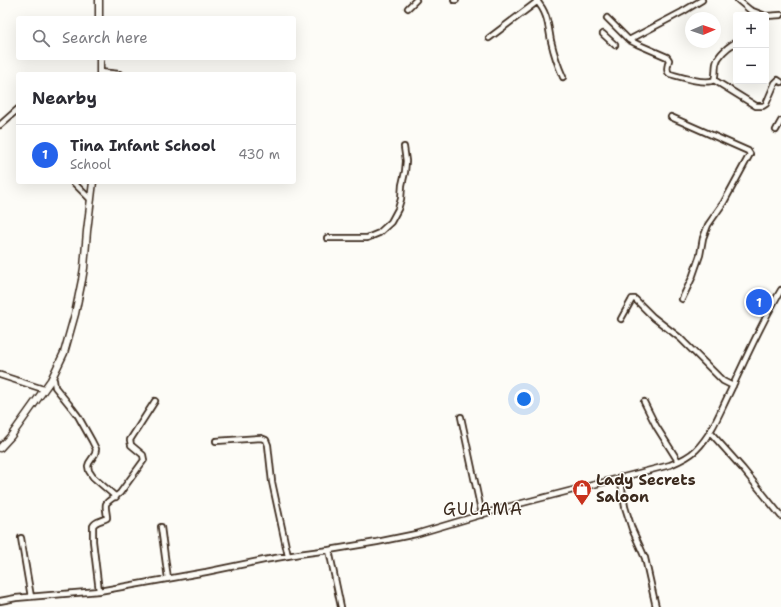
<!DOCTYPE html>
<html lang="en">
<head>
<meta charset="utf-8">
<style>
	:root { --surface:#fff; --page:#f2f2f3; --text:#2b2b33; --muted:#7c7c81; --line:#e1e1e2; --accent:#2563eb }
	body { margin:0; font-family:"Shantell Sans",sans-serif; background:var(--page); color:var(--text) }
	.controls { position:absolute; right:12px; top:12px; display:grid; overflow:hidden; border-radius:4px; box-shadow:0 4px 16px #0002 }
	.controls button { width:36px; height:36px; display:grid; place-items:center; padding:0; border:0; border-bottom:1px solid var(--line); background:var(--surface); color:var(--text); font:20px sans-serif }
	.compass { position:absolute; left:685px; top:12px; width:36px; height:36px; border-radius:50%; background:var(--surface); box-shadow:0 4px 16px #0002; rotate:88deg }
	.you { position:absolute; left:524px; top:399px; width:14px; height:14px; margin:-10px; border:3px solid #fff; border-radius:50%; background:#1a73e8; box-shadow:0 0 0 6px #1a73e833 }
	.badge { display:grid; place-items:center; width:26px; height:26px; border-radius:50%; background:var(--accent); color:#fff; font-size:13px; font-weight:700 }
	.pin { position:absolute; translate:-50% -50%; border:2px solid #fff; box-shadow:0 1px 4px #0006 }
	.list { margin:0; padding:0; list-style:none }
	h2 { display:flex; justify-content:space-between; align-items:center; height:52px; margin:0; padding:0 16px; font-size:17px }
	h2 small { font-size:13px; font-weight:400; color:var(--muted) }
	.list li { display:grid; grid-template-columns:26px 1fr auto; gap:12px; align-items:center; box-sizing:border-box; height:60px; padding:0 16px; border-top:1px solid var(--line) }
	.list b { display:block; font-size:15px; white-space:nowrap }
	.list p { margin:0; font-size:13px; white-space:nowrap; color:var(--muted) }
	.list em { font-size:13px; font-style:normal; color:var(--muted) }
	.icon { flex:none; width:22px; height:22px; fill:none; stroke:currentColor; stroke-width:2; stroke-linecap:round; stroke-linejoin:round }
	.map { position:relative; flex:none; width:781px; height:607px; overflow:hidden }
	.search { position:absolute; background:var(--surface); box-shadow:0 4px 16px #0002; left:16px; top:16px; width:280px; height:44px; display:flex; align-items:center; gap:10px; box-sizing:border-box; padding:0 14px; border-radius:4px; color:var(--muted); font-size:15px }
	.panel { position:absolute; background:var(--surface); box-shadow:0 4px 16px #0002; left:16px; top:72px; width:280px; height:112px; border-radius:4px }
	.map>svg:first-child { display:block }
</style>
</head>
<body>
<div class="map">
<svg width="781" height="607" viewBox="0 0 781 607">
	<rect width="100%" height="100%" fill="#fdfcf7"/>
	<filter id="ink" filterUnits="userSpaceOnUse"><feTurbulence type="fractalNoise" baseFrequency=".025" numOctaves="2"/><feDisplacementMap in="SourceGraphic" scale="8" xChannelSelector="R" yChannelSelector="G"/><feConvolveMatrix kernelMatrix="1 2 1 2 8 2 1 2 1" color-interpolation-filters="sRGB"/></filter>
	<g filter="url(#ink)">
		<g fill="none" stroke-linecap="round" stroke-linejoin="round">
			<g stroke="#3b2a1e" stroke-width="8">
				<path id="minor" d="M454,0H456
					M536,0C548,13 548,25 551,41C554,54 558,66 563,77
					M738,0L750,10L763,15
					M408,8L416,0
					M766,16L781,15
					M607,18L629,40L637,44L667,57L669,60C668,65 665,71 670,74C681,77 705,85 714,80C716,75 715,69 716,64C718,54 728,47 736,42
					M603,34L615,45
					M489,38L538,1
					M629,40L682,12L702,0
					M100,72L119,74
					M714,80L756,106H763L766,104L775,83L778,80L781,82
					M671,117L748,151L750,154L724,202L708,225L703,238L700,255L692,278L682,299
					M0,125L18,109
					M776,130L781,121
					M73,182L91,200
					M327,238H367L379,233L391,222L398,209L401,199L402,185L405,172L406,161L404,147
					M621,319L631,301L632,299H635L653,317L680,338L723,381L733,386
					M0,375L43,389
					M54,380L55,387L72,408L78,416L92,441L96,449L95,454L89,463L88,466L89,471L93,477L116,497
					M644,402L656,426L678,461
					M461,417L482,515
					M710,432L743,469L781,516
					M216,441L261,438L266,440L268,445L272,482L288,556
					M620,477L625,507L632,529L645,558L656,607
					M161,527L168,579
					M21,538L31,597
					M329,550L341,607
					M99,591L93,541V526C95,521 102,521 107,518C107,514 105,508 106,504C108,500 117,496 120,493L144,460L143,455L131,445L130,440L155,401
					M0,601L16,598L99,591L206,572L264,560L299,554L329,550L377,542L416,534L507,507L670,465C680,461 689,457 696,450C710,436 718,417 726,400C744,363 760,325 781,290"/>
			</g>
			<g stroke="#3b2a1e" stroke-width="9">
				<path id="secondary" d="M99,18V0
					M100,74V58
					M0,448L11,436L51,380L64,353L75,314L82,280L84,268L87,231L93,182"/>
			</g>
			<use href="#minor" stroke="#fdfcf7" stroke-width="4.5"/>
			<use href="#secondary" stroke="#fdfcf7" stroke-width="6"/>
		</g>
	</g>
	<defs>
		<g id="shop-pin" transform="scale(1)"><path d="M0 17L-7.5 6A9.5 9.5 0 1 1 7.5 6Z" fill="#c8321e" stroke="#fdfcf7"/><path d="M-5-2.5h2.3a2.7 3.5 0 0 1 5.4 0H5L5.5 6h-11ZM-1.5-2.5h3a1.5 2.3 0 0 0-3 0Z" fill="#fff"/></g>
	</defs>
	<g fill-rule="evenodd">
		<use href="#shop-pin" x="582" y="489"/>
	</g>
	<g text-anchor="middle" dominant-baseline="central" stroke-width="3" stroke-linejoin="round" paint-order="stroke">
		<g font-size="15" font-weight="bold" fill="#3b2a1e" stroke="#fdfcf7" text-anchor="start">
			<text x="596" y="480">Lady Secrets<tspan x="596" dy="17">Saloon</tspan></text>
		</g>
		<g font-size="17" letter-spacing="1" fill="#3b2a1e" stroke="#fdfcf7">
			<text x="483" y="509">GULAMA</text>
		</g>
	</g>
</svg>
<div class="controls">
<button>+</button>
<button>−</button>
</div>
<svg class="compass" viewBox="-18 -18 36 36"><path d="M0-13l5 13h-10z" fill="#e53935"/><path d="M0 13l5-13h-10z" fill="#7c7c81"/></svg>
<div class="you"></div>
<div class="pin badge" style="left:759px;top:302px">1</div>
<div class="search"><svg class="icon" aria-label="search" viewBox="0 0 24 24"><circle cx="10" cy="10" r="6"/><path d="M15 15l6 6"/></svg>Search here</div>
<section class="panel">
<h2>Nearby<small></small></h2>
<ul class="list">
<li><span class="badge">1</span><div><b>Tina Infant School</b><p>School</p></div><em>430 m</em></li>
</ul>
</section>
</div>
</body>
</html>
